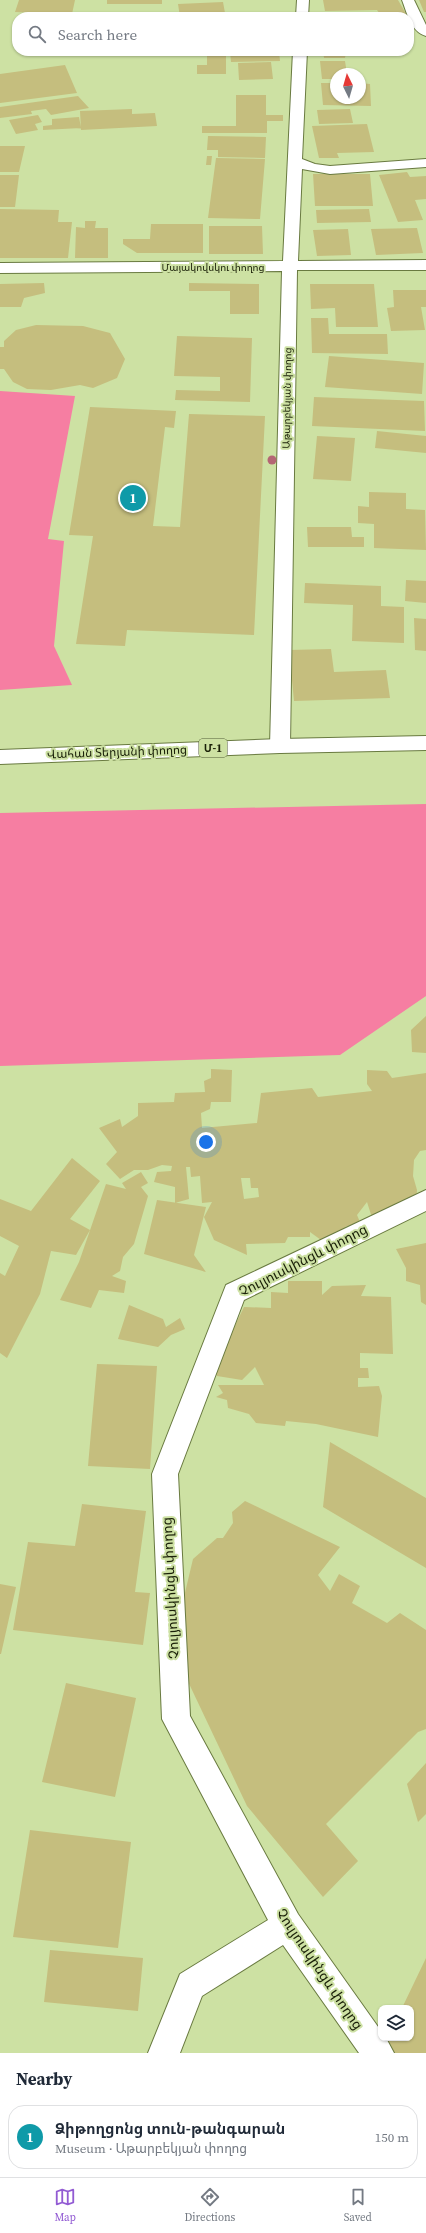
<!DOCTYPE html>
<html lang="en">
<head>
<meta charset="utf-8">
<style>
	:root { --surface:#fff; --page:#f2f2f3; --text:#1f2937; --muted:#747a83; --line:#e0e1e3; --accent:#925bd3 }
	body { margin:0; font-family:"Source Serif 4","Noto Sans Armenian",serif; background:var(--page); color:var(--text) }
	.controls { position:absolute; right:12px; bottom:12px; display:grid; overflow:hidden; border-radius:8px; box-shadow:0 1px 3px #0004 }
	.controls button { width:36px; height:36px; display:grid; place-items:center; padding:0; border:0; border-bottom:1px solid var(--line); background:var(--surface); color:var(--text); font:20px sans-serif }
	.compass { position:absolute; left:330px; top:68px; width:36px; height:36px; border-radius:50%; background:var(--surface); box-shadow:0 1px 3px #0004; rotate:355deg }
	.you { position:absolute; left:206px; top:1142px; width:14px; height:14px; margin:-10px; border:3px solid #fff; border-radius:50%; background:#1a73e8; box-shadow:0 0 0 6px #1a73e833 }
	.badge { display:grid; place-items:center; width:26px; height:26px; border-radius:50%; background:var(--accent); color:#fff; font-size:13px; font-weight:700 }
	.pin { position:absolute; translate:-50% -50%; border:2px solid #fff; box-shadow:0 1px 4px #0006 }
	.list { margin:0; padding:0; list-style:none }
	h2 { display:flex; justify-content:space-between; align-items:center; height:52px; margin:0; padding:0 16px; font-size:17px }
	h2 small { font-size:13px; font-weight:400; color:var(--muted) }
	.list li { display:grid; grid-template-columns:26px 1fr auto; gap:12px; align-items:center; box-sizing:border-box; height:64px; margin:0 8px 8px; padding:0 8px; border:1px solid var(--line); border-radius:16px }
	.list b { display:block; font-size:15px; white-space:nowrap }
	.list p { margin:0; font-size:13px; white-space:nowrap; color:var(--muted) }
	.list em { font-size:13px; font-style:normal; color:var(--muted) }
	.icon { flex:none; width:22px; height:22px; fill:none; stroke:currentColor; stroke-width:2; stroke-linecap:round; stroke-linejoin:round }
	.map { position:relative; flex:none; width:426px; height:2053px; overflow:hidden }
	.search { position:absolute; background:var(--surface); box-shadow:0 1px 3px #0004; left:12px; right:12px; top:12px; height:44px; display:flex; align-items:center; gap:10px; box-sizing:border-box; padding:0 14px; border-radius:16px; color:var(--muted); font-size:15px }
	.sheet { height:124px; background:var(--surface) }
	nav { display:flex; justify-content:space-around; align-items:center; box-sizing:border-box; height:56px; border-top:1px solid var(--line); background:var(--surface); font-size:11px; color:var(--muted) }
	nav a { display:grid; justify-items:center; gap:2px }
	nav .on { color:var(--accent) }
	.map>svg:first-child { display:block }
</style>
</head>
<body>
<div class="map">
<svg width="426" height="2053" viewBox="0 0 426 2053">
	<rect width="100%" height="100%" fill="#cde1a3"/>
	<path fill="#f67ea2" d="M0,391L75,396L48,539L64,541L54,646L72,685L0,690Z
		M426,804V996L340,1055L0,1066V813Z"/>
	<path fill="#c5be7e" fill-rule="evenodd" d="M19,0H75L72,14L15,12Z
		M107,0H162V4H107Z
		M323,0H398L408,17H382L377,10L325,11Z
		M419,0H426V12H424Z
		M223,2L225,13H235L236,17H180L178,4Z
		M230,51L279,52L280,61L231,62Z
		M323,51H355L356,53H346L345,58H324Z
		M207,55H226V74H197V65H207Z
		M320,61H345L347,74H336V79H322Z
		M271,62L273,79L239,80L238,63Z
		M65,65L77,93L0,103V74Z
		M321,83H336V98H360V83L370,84L371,106L323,105Z
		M236,95H266V115H283V121H267V133H202V126H236Z
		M78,96L89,108L51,115L46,109L31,111L32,114L0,118V107Z
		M132,109V114L155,113L157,126L81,130L80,111Z
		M350,109L353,123L319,124L317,110Z
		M38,115L42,122L35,124L38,130L16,134L9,120Z
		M79,117L81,128L43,130V126L52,125V119Z
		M367,124L374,152L337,153L339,158H319L312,126Z
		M208,136L266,137L265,158L218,157V150H207Z
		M0,146H25L19,172H0Z
		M207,156H212L211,165H206Z
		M216,158L265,159L260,219L208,218Z
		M407,172L410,177L426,176V199L415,200L423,220L398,222L379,175Z
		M313,174H370L373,206H315Z
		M0,175H19L15,207H0Z
		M0,209L59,210L58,222H72L68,258H0Z
		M369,209L371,222L317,223L316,210Z
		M85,221H96L95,228H108V258H75L76,227L85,228Z
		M151,224H203V253H137L123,244V239H150Z
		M209,226H262L263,254H209Z
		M417,228L423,253L376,255L371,229Z
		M348,229L351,255L317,256L313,230Z
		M44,283L45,293L24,298L21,307H0V284Z
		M189,283L259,284V314H230V291H189Z
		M310,284H374L378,327H336L335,308L311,309Z
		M393,290H426V307H421L425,330L391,331L387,308L394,307Z
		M311,318H328L329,334H387L388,354L312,353Z
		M36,325L83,326L110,333L125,359L117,378L93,388L80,385L51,390L27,389L13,382L4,369H0V347H4V341L16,330Z
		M177,336L252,338L250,402L175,400L176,390L220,391V377L174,376Z
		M329,356L424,363L422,394L325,387Z
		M314,397L424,401L425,431L312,426Z
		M90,407L176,411L174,428L165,427L153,526L180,527L189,414L265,416L254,635L127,630L125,646L76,644L93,536L69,535Z
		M377,431L426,436V453L375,448Z
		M317,436L355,438L351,481L313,479Z
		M369,492L406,493V509L425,510L426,550L374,548V524L358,523V506L369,507Z
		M307,527H351L352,537H364V547H308Z
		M406,580L426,581V603L405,601Z
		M305,583L381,586V606L404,607V643L352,641L353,605L304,603Z
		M414,618L426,619V651L415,650Z
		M331,649L334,672L386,670L390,698L294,701L289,650Z
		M426,1016V1053L412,1052L411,1030Z
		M211,1069L232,1070L231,1102H211L210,1109L201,1113L202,1128L257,1123L261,1093L312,1088L318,1097L372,1091L367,1084V1070L387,1071L392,1078L426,1073V1150L420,1151L414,1160L413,1176L417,1190L416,1204L374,1224L367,1202L357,1215L360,1222L345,1227L342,1240L326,1248L321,1240L310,1232V1237H288L285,1243L246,1244L247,1255L214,1240L204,1217L212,1202L202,1203L200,1176L191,1177L190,1167H186L189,1199L175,1203V1187L154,1182L157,1172L171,1171L172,1166L162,1165L148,1170H134L120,1179L106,1164L117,1152L99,1128L120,1119L122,1127L138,1116V1103L174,1102L175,1093L205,1092L204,1081L211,1078ZM241,1178H250L251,1188H258L259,1197L244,1199Z
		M72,1158L100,1181L70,1219L90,1230L76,1255L51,1251L40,1294L7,1358L0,1353V1273L5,1276L19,1246L0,1236V1199L31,1211Z
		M141,1172L148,1183L141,1187L148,1196L134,1244L123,1257L120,1271L112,1276L126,1281L124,1293L99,1290L91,1308L60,1300L79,1262L106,1184L126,1189L122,1183Z
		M157,1200L206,1207L194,1255L206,1272L144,1254Z
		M426,1243V1305L421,1302L420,1285L406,1281V1268L396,1249Z
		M288,1281H322V1295L332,1286L366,1285L361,1296L391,1297L393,1354L360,1353V1368H368L369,1378H358V1387L379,1386L382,1396L378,1437L316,1424L286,1421L285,1426L256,1423L249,1414L228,1408L227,1400L216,1397L223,1393L218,1385H264L255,1367L242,1380L217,1376L214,1368L244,1307L271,1308V1292L288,1293Z
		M129,1305L163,1319L166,1327L180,1318L185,1329L171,1335L158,1347L118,1339Z
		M97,1364L157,1366L150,1469L88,1466Z
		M330,1442L426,1498V1568L323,1507Z
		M245,1501L340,1547L318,1575L330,1591L339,1574L360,1586L352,1603L387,1623L400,1613L426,1630V1729L418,1732L326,1824L358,1861L323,1897L247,1806L183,1671L179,1618L193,1559L217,1538H223L233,1523L232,1512Z
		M82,1504L146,1511L135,1592L150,1593L143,1645L13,1630L28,1542L75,1546Z
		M0,1584L16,1587L1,1654H0Z
		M66,1683L136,1698L115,1797L42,1782Z
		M426,1763V1814L418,1822L407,1784Z
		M30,1830L131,1842L118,1948L13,1937Z
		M50,1950L143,1958L138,2011L44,2002Z
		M426,1958V2053H390L383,2048L388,2038H411V2008H402Z"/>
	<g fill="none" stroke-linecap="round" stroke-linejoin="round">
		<g stroke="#697a40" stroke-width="2">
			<path id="minor" d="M297,0H309L308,17H296Z
				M402,0H414L426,25V36C411,32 407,13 402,0Z
				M293,51H307L302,159L315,164L330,166L426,159V167L330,174L302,169L298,261L426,260V270H297L290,746L287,751L280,753L273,751L270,746L282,271L0,273V263L283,261Z
				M426,1190V1211L244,1300L178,1474L190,1716L298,1914L381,2031V2038H386L394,2053H359L283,1945L202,1996L180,2053H148L180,1974L268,1920L162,1719L152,1474L226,1285Z"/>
		</g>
		<g stroke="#697a40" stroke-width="2">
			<path id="highway" d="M426,736V750L280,753L0,764V750L280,739Z"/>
		</g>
		<use href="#minor" fill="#fff" fill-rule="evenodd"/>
		<use href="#highway" fill="#fff" fill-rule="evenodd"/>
	</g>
	<circle fill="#b46674" cx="272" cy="460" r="4.5"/>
	<g text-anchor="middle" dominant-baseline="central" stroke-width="4" stroke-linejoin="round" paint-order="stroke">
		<g font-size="10" fill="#1a2008" stroke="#cde1a3">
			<text x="213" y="267">Մայակովսկու փողոց</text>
			<text transform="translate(287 398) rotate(-89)">Աթարբեկյան փողոց</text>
		</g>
		<rect fill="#cde1a3" stroke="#505a36" stroke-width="1" x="199" y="739" width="28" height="18" rx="3"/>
		<g font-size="11" font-weight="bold" fill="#1a2008">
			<text x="213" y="748">Մ-1</text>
		</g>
		<g font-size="12" fill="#1a2008" stroke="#cde1a3">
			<text transform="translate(117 752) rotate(-2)">Վահան Տերյանի փողոց</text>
		</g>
		<g font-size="14" fill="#1a2008" stroke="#cde1a3">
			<text transform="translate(303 1260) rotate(-27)">Չուլյուսկինցև փողոց</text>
			<text transform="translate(170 1588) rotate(-93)">Չուլյուսկինցև փողոց</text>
			<text transform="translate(320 1969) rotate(56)">Չուլյուսկինցև փողոց</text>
		</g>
	</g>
</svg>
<div class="controls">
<button><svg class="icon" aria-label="layers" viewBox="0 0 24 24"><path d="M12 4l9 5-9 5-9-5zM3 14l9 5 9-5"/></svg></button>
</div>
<svg class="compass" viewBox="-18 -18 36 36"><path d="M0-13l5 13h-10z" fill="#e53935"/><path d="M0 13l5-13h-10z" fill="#747a83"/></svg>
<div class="you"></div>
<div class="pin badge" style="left:133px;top:498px;background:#0f9aa8">1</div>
<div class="search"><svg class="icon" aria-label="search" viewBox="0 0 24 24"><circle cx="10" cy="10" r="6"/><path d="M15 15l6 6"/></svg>Search here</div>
</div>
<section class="sheet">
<h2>Nearby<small></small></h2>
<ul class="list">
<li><span class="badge" style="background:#0f9aa8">1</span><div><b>Ձիթողցոնց տուն-թանգարան</b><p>Museum · Աթարբեկյան փողոց</p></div><em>150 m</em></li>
</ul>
</section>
<nav>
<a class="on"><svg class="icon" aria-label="map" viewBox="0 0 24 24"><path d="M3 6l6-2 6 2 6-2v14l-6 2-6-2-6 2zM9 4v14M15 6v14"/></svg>Map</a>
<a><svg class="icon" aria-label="directions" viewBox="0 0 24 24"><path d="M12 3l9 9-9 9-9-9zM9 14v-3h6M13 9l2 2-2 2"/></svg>Directions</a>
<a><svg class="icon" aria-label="saved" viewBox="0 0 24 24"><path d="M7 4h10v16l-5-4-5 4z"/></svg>Saved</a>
</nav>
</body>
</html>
